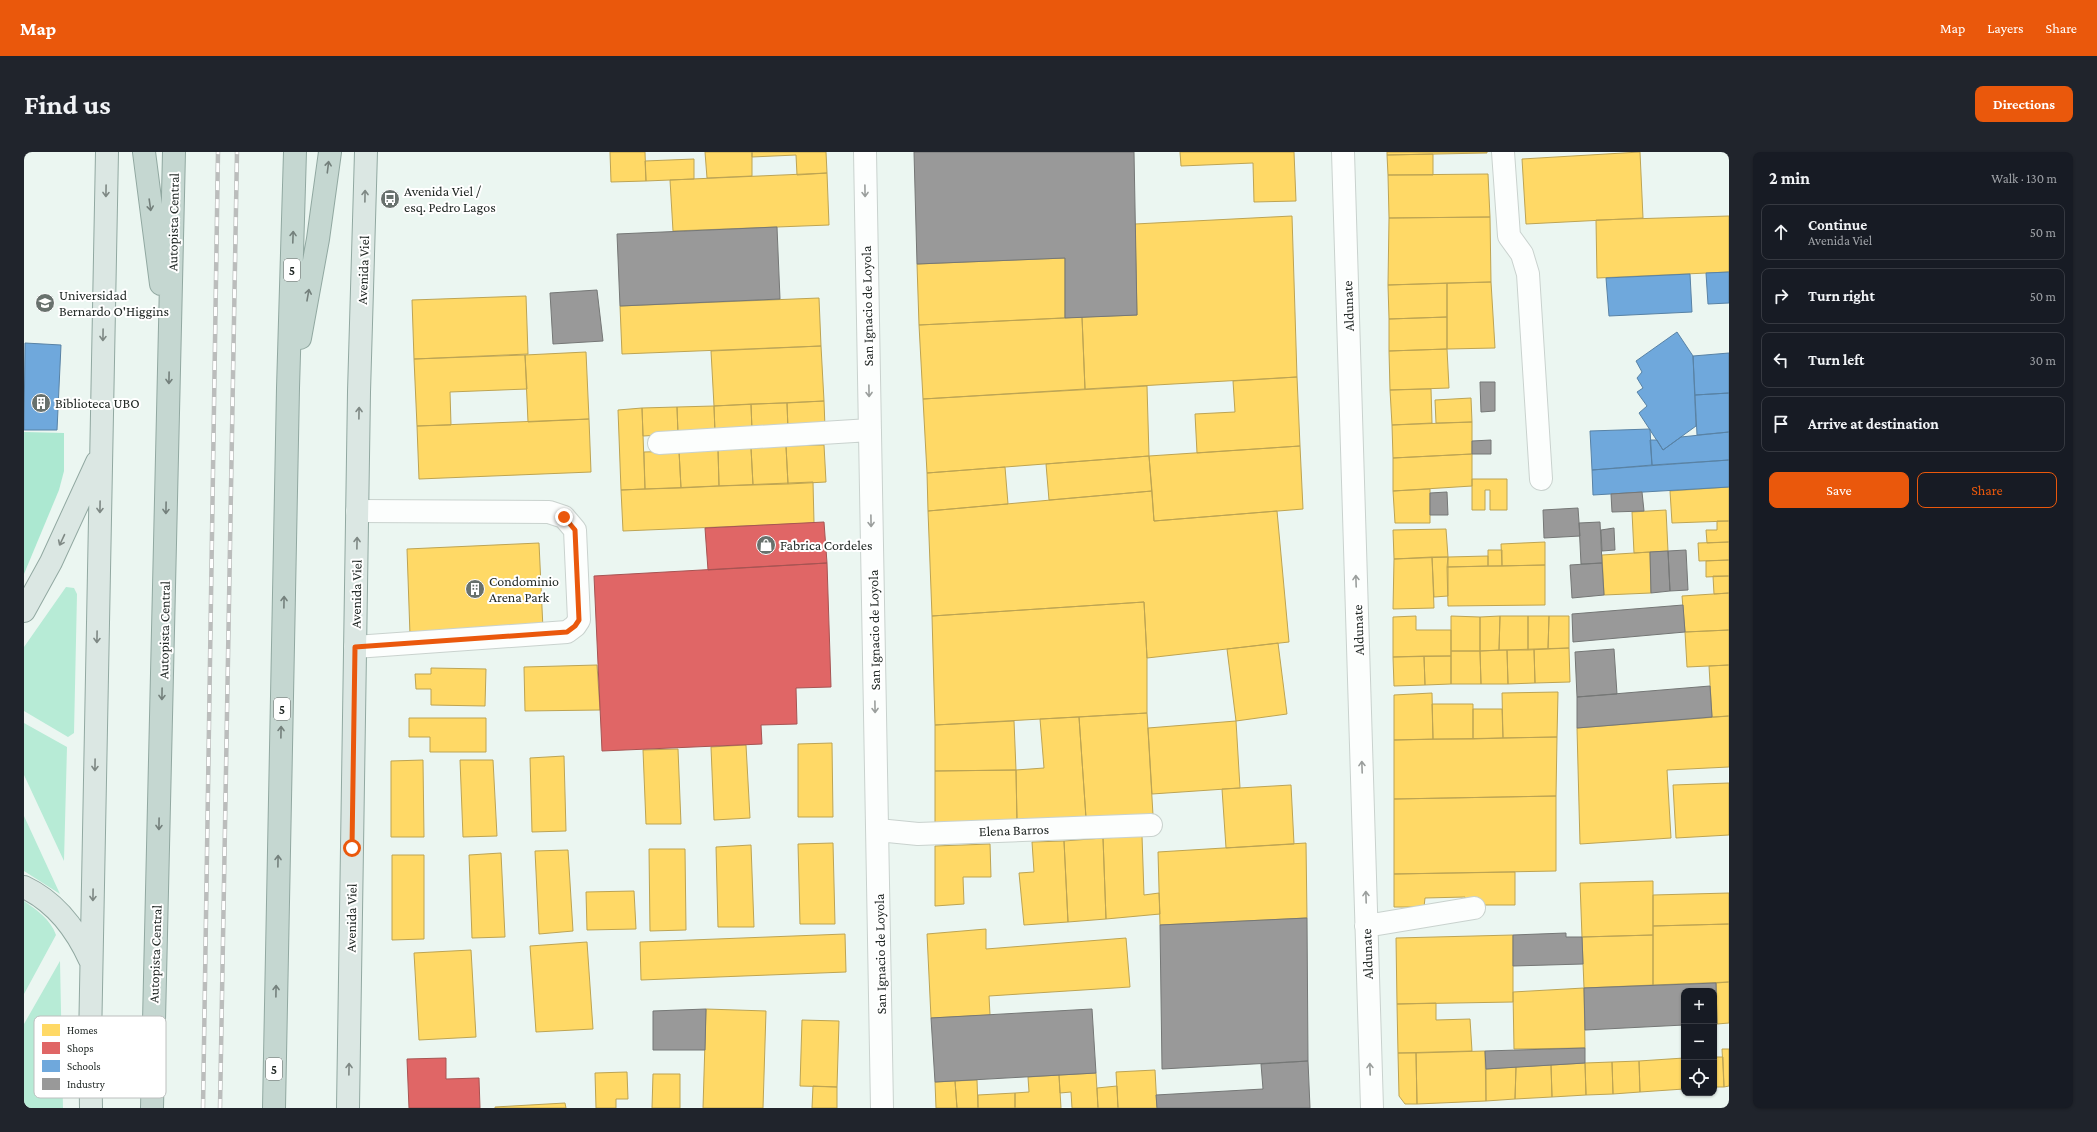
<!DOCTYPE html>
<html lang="en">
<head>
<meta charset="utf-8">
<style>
	:root { --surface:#171b24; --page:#20242c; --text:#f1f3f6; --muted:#9ea1a6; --line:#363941; --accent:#ea580c }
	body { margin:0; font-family:"Crimson Pro",serif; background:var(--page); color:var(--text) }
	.controls { position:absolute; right:12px; bottom:12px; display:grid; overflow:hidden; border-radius:8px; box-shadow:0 1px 3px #0004 }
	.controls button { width:36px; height:36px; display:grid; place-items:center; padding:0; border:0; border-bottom:1px solid var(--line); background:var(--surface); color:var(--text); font:20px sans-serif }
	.stop { position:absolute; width:12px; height:12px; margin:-9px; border:3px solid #ea580c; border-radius:50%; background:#fff }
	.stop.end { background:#ea580c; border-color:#fff; box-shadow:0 1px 4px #0008 }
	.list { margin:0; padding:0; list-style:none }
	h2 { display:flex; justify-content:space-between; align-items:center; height:52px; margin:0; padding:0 16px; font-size:17px }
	h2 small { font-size:13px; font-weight:400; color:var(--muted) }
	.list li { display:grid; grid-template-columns:26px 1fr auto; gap:12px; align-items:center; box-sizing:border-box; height:56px; margin:0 8px 8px; padding:0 8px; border:1px solid var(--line); border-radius:8px }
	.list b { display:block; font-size:15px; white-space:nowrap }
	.list p { margin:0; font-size:13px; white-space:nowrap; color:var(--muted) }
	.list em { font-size:13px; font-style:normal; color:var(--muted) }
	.actions { display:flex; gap:8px; padding:12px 16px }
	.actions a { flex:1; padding:9px 0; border:1px solid var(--accent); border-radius:8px; text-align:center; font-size:14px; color:var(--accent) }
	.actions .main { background:var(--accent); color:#fff }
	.icon { flex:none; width:22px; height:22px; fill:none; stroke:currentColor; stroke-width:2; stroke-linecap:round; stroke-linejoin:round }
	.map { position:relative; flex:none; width:1705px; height:956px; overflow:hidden; border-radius:8px }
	header { display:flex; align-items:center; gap:24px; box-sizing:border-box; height:56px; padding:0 20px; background:var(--accent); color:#fff }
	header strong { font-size:19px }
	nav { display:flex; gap:22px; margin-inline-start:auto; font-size:14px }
	.intro { display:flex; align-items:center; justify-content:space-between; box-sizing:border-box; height:96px; padding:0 24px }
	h1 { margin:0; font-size:28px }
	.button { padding:10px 18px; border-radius:8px; background:var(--accent); color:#fff; font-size:14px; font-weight:700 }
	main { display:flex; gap:24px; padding:0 24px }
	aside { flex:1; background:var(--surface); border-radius:8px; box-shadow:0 1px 3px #0004 }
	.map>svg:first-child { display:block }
</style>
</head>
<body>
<header>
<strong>Map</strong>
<nav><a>Map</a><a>Layers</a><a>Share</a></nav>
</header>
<div class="intro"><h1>Find us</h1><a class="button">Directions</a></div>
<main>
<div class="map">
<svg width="1705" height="956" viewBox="0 0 1705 956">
	<rect width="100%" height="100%" fill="#ebf6f1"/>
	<path fill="#b7ebd6" d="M42,435L50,436L53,442L50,581L44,585L0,559V495Z
		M0,571L43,595L40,709L0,623Z
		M0,664L36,742L0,719Z
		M0,749C13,758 27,768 32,783L0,842Z
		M36,809L39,956H0V872Z"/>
	<path fill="#ace8d1" d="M0,280L40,281V319L35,338L0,422Z"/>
	<path fill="#ffd966" stroke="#bda453" d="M586,0H621L622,29L587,30Z
		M681,0H728V24L683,26Z
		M728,0H802L803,21L773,23L772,3L728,5Z
		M1156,0H1270L1272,49L1230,50L1229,11L1157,14Z
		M1363,0H1463V1L1363,3Z
		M1616,0L1619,66L1502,72L1498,7Z
		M1409,2V23H1364L1363,3Z
		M670,7V27L622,29L621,9Z
		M803,21L805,73L649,79L646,28Z
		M1464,22L1466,65L1365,66L1364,23Z
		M1268,64L1273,225L1061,237L1058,165L1113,163L1111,72Z
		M1705,64V120L1573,126L1572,68Z
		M1466,65L1467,130L1364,133L1365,66Z
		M1041,106V166L895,173L893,112Z
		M1467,130L1471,196L1423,197V131Z
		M1423,131V165L1365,167L1364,133Z
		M502,144L504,202L390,207L388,148Z
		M795,146L797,194L598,202L596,154Z
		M1058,165L1061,237L899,247L895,173Z
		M1423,165V197L1365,199V167Z
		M797,194L800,249L690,254L687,199Z
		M1423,197L1425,236L1366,238L1365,199Z
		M562,200L565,267L504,270L501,203Z
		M501,203L503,237L426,240L427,273L393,274L390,207Z
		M1273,225L1276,294L1173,301L1171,262L1211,260L1209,229Z
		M1123,234L1125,304L903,321L899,247Z
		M1407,237L1408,271L1368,273L1366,238Z
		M1447,246L1448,270L1412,271L1411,248Z
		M800,249L801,276L764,278L763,251Z
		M763,251L764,278L728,279L727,252Z
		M727,252L728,279L691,281L690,254Z
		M690,254L691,281L654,282L653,255Z
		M653,255L654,282L619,284L618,256Z
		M618,256L621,337L597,338L594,258Z
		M565,267L567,320L395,327L393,274Z
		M1448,270V302L1369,306L1368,273Z
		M800,293L802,330L764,332L762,294Z
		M762,294L764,332L729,333L727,296Z
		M1276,294L1279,357L1130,369L1125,304Z
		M727,296L729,333L695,334L694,297Z
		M694,297L695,334L657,336L655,299Z
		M655,299L657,336L621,337L620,300Z
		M1448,302V334L1369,339V306Z
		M1125,304L1128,339L1025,348L1022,312Z
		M981,315L984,352L904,359L903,321Z
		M1448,327H1483V358H1466V338H1461V358H1448Z
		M789,330L790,371L599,379L597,338Z
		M1705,335V369L1648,371L1646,339Z
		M1406,337V371H1371L1369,339Z
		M1128,339L1130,369L1253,359L1265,490L1123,506L1120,450L908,464L904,359Z
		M1642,358L1644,399L1610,401L1608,360Z
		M1693,369H1705V390L1683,391L1682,378H1693Z
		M1422,377L1424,405L1370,407L1369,378Z
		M1521,390V413L1478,414L1477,392Z
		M1705,390V408L1675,409L1674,391Z
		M515,391L519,477L386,483L383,397Z
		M1464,398H1478V414H1464Z
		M1626,400L1627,441L1580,443L1578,403Z
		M1464,404V414L1423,415L1424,405Z
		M1408,405L1410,456L1369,457L1370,407Z
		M1408,405H1424V444L1410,445Z
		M1705,408V424L1682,425V409Z
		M1521,413V453L1424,454L1423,415Z
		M1689,424H1705V441L1690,442Z
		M1705,441V478L1661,480L1658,444Z
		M1120,450L1123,506V561L911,573L908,464Z
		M1392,464V478H1427V504L1369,505V465Z
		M1427,464L1456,465V499H1427Z
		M1476,464L1475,498L1456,499V465Z
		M1476,464H1504V498H1475Z
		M1504,464H1525L1524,497L1504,498Z
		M1525,464H1545V496L1524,497Z
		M1705,478V513L1663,515L1661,480Z
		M1254,491L1263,562L1212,569L1203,497Z
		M1545,496L1546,530L1511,531L1510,497Z
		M1510,497L1511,531L1484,532L1483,498Z
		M1483,498L1484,532H1457L1456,499Z
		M1427,499H1456L1457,532H1427Z
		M1400,504L1401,533L1370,534L1369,505Z
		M1400,504H1427V532L1401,533Z
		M573,513L576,558L501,559L500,515Z
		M1705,513V564L1688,565L1685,514Z
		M407,516L462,517L461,554L407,553V537H392L391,522H407Z
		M1534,540L1533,585L1479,586L1478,541Z
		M1408,541L1409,587L1370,588V543Z
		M1408,552H1449V587H1409Z
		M1449,557H1478L1479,586L1449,587Z
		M1123,561L1129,663L1062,666L1055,565Z
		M1705,564V615L1643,618L1647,686L1556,692L1553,576Z
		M1055,565L1062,666L993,670L992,618L1020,616L1016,567Z
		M385,566H462V600H406V585H385Z
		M990,569L992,618L911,619V573Z
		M1212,569L1216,636L1128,642L1124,576Z
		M1533,585L1532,644L1370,647V588Z
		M808,591L809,665H774V592Z
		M722,593L726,666L690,668L687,595Z
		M654,597L657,672H622L619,598Z
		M540,604L542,679L508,680L506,606Z
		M399,608L400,685H367V609Z
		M436,608H469L473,684L439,685Z
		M992,618L993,670L911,673V619Z
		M1705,631V683L1652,686L1649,633Z
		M1267,633L1270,692L1202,696L1198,637Z
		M1532,644V719L1370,722V647Z
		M1118,684L1120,743L1135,741L1136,762L1082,767L1079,686Z
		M1079,686L1082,767L1044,770L1040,689Z
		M1040,689L1044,770L1000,773L995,721L1010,720L1008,690Z
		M809,691L811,772H776L774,692Z
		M1282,691L1283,766L1136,773L1134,700Z
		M966,692L967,725H939L940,752L911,754V694Z
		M727,693L730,775H694L692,695Z
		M625,697H661L662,778L626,779Z
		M544,698L549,779L515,782L511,699Z
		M477,701L481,785L448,786L445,703Z
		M368,703H400V787L368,788Z
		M1491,720V753H1441V745L1401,746L1400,755H1370V722Z
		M1629,729V783L1558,785L1556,731Z
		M610,739L612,777L563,778L562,740Z
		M1705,741V772L1629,774V743Z
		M1705,772V830L1629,833V774Z
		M962,777V797L1102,786L1106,835L965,844L966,863L907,866L903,782Z
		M821,782L822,820L617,828L616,790Z
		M1489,783V850L1373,852L1372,786Z
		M1629,783V833L1560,836L1558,785Z
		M563,790L569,877L512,880L506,794Z
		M447,798L452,885L395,888L390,801Z
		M1705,830V871L1693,872L1692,831Z
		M1560,836L1561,896L1490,897L1489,840Z
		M1412,851V868L1446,867L1448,899L1374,901L1373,852Z
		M682,857L742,859L739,956H679Z
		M778,868L815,869L813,935L776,934Z
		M1698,897H1705V934L1700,935Z
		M1461,899L1462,949L1393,952L1392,901Z
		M1374,901H1392L1393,952H1381L1375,944Z
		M1690,905H1699L1700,935H1690Z
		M1660,906V937L1616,940L1615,909Z
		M1615,909L1616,940L1589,942L1588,910Z
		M1588,910L1589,942L1562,943L1561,911Z
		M1561,911L1562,943L1528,945L1527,913Z
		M1527,913L1528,945L1491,947L1492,915Z
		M1492,915L1491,947L1462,949V917Z
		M1131,918L1133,956H1094L1092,920Z
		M603,920L604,947H592V956H572L571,921Z
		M1072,921L1074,956H1048L1047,940L1036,941L1035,923Z
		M629,922H656V956H628Z
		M1035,923L1037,956H991V941L1005,940L1004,925Z
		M953,928L954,956H933L931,929Z
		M931,929L933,956H912L911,930Z
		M789,934L813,935V956H788Z
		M1093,934L1094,956H1074L1073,936Z
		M991,941V956H954V943Z
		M541,951L542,956H471V955Z"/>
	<path fill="#e06666" stroke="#a75453" d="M800,370L803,411L684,418L681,376Z
		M803,411L807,535L772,536L773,572L737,573L738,592L578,599L570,424Z
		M422,906V927L455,926L456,956H385L383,907Z"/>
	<path fill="#6fa8dc" stroke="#5882a5" d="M1705,120V151L1684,152L1682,121Z
		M1666,122L1668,160L1585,164L1582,126Z
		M1653,180L1669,204L1672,274L1639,298L1615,261L1623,254L1613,240L1619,236L1613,226L1618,220L1612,209Z
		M1,191L37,193L33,278H0Z
		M1705,201V241L1671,243L1669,204Z
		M1705,241V280L1673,283L1671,243Z
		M1626,277L1628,313L1568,318L1566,279Z
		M1705,280V308L1628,313L1626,288H1633L1639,298L1657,285Z
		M1705,308V335L1569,343L1568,318Z"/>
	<path fill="#999" stroke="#757776" d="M890,0H1110L1113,163L1041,166V106L893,112Z
		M753,75L756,147L596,154L593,82Z
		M573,138L579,189L529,192L526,141Z
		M1456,230H1471V259L1457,260Z
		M1467,288V302H1448V289Z
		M1423,340L1424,363H1406V341Z
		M1618,340L1620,359L1588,360L1587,342Z
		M1554,356L1556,384L1520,386L1519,358Z
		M1576,370L1578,411L1557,412L1555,371Z
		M1590,376L1591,398L1578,399L1577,378Z
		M1662,398L1664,438L1646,439L1644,399Z
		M1644,399L1646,439L1627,441L1626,400Z
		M1578,411L1580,443L1548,446L1546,413Z
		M1659,453L1661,480L1549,490L1548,462Z
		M1590,497L1593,542L1553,545L1551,500Z
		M1686,534L1688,565L1553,576V545Z
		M1283,766L1284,909L1138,917L1136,773Z
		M1542,781V785H1558L1559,812L1489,814V783Z
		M1692,831L1693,872H1690V839H1660V873L1561,878L1560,836Z
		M682,857L681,898H629V859Z
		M1068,857L1072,921L911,930L907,866Z
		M1561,896V911L1462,917L1461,899Z
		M1284,909L1286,956H1133L1132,943L1239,937L1237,912Z"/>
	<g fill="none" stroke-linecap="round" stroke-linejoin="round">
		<g stroke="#c9d2ce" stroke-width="24">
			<path id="minor" d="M841,0L858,956
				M1319,0L1348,956
				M1479,0L1485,84L1498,102L1504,122L1517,327
				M635,291L846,278
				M331,495L543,480L551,474L555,468L551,378L540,365L525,360L333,359
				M854,678L894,682L1127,673
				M1342,774L1450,756"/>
		</g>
		<g stroke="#91a8a1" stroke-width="24">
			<path id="major" d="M0,459L27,410L73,310
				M0,735C32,750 52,777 66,808
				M67,956L66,890L83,0
				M324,956L335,240L342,0"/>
		</g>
		<g stroke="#91a8a1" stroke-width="24">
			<path id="highway" d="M120,0L137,132
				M276,186L294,87L306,0
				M128,956L150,0
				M250,956L264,236L271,0"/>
		</g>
		<use href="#minor" stroke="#fcfefd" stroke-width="22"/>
		<use href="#major" stroke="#dbe7e3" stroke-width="22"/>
		<use href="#highway" stroke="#c5d7d1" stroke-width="22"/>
		<g stroke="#bbbdbc" stroke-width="4.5">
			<path id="rail" d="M179,956L194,0
				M196,956L213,0"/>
		</g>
		<use href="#rail" stroke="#fff" stroke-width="3" stroke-dasharray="9" stroke-linecap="butt"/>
	</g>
	<defs><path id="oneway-shaft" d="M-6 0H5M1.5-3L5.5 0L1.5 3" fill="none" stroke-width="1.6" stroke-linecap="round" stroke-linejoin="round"/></defs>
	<g stroke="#74807c">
		<use href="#oneway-shaft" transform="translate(304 15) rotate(-83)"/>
		<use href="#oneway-shaft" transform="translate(126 53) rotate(82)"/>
		<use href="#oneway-shaft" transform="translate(269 85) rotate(-88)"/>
		<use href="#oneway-shaft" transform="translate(284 143) rotate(-80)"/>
		<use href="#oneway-shaft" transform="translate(145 226) rotate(91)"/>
		<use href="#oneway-shaft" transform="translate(142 356) rotate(91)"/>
		<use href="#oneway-shaft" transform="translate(260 450) rotate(-89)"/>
		<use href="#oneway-shaft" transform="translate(138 542) rotate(91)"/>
		<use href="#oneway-shaft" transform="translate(257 580) rotate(-89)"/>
		<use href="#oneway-shaft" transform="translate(135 672) rotate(91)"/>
		<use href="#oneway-shaft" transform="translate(254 709) rotate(-89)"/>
		<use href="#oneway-shaft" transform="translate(252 839) rotate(-89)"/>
	</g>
	<g stroke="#7e8884">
		<use href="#oneway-shaft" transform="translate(82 39) rotate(91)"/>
		<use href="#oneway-shaft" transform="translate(341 44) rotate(-89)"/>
		<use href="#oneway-shaft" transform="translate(79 183) rotate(91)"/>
		<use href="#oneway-shaft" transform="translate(335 261) rotate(-89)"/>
		<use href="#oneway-shaft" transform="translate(76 355) rotate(91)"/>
		<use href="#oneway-shaft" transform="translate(38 388) rotate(115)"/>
		<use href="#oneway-shaft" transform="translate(333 391) rotate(-89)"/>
		<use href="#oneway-shaft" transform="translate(73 485) rotate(91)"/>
		<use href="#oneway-shaft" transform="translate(71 613) rotate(91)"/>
		<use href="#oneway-shaft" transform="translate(69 743) rotate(91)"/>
		<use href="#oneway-shaft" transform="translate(325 917) rotate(-89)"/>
	</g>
	<g stroke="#9a9e9c">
		<use href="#oneway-shaft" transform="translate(841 39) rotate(89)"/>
		<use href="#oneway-shaft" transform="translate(845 239) rotate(89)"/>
		<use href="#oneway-shaft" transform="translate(847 369) rotate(89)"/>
		<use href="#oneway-shaft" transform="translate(1332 429) rotate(-92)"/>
		<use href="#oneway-shaft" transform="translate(851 555) rotate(89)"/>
		<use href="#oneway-shaft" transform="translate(1338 615) rotate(-92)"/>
		<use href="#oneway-shaft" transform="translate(1342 745) rotate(-92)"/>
		<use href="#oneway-shaft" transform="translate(1346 917) rotate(-92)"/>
	</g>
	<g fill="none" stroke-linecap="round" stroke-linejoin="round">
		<path stroke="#ea580c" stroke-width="5" d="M328,696L331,495L543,480L551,474L555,468L551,378L540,365"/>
	</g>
	<defs>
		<g id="bus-disc" transform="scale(1)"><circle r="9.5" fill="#68716d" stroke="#fff"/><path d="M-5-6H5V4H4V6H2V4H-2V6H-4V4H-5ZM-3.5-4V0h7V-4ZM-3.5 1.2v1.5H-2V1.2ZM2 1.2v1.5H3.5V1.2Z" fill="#fff"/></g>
		<g id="university-disc" transform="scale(1)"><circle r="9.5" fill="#68716d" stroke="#fff"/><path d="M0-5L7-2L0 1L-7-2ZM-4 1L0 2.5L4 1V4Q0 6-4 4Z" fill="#fff"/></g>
		<g id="building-disc" transform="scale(1)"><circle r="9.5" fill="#68716d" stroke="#fff"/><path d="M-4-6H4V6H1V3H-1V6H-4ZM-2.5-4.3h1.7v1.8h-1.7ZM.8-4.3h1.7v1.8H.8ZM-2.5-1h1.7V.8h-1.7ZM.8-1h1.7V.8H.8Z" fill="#fff"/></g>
		<g id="shop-disc" transform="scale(1)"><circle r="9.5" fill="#68716d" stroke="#fff"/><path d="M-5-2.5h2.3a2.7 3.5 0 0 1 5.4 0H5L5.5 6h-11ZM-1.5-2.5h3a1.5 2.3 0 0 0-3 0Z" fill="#fff"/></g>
	</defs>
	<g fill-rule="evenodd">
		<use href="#bus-disc" x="366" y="47"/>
		<use href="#university-disc" x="21" y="151"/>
		<use href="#building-disc" x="17" y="251"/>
		<use href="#shop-disc" x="742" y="393"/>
		<use href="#building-disc" x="451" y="437"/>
	</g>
	<g text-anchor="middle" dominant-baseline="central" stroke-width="4" stroke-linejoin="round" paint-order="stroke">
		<g fill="#fff" stroke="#646967" stroke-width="1">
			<rect x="260" y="107" width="16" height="22" rx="3"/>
			<rect x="250" y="546" width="16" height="22" rx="3"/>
			<rect x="242" y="906" width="16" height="22" rx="3"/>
		</g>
		<g font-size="13" font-weight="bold" fill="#222926">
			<text x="268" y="118">5</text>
			<text x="258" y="557">5</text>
			<text x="250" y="917">5</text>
		</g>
		<g font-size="14" fill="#222926" stroke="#fff" text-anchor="start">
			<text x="380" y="39">Avenida Viel /<tspan x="380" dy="16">esq. Pedro Lagos</tspan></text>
			<text x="35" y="143">Universidad<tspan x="35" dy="16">Bernardo O'Higgins</tspan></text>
			<text x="31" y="251">Biblioteca UBO</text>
			<text x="756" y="393">Fabrica Cordeles</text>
			<text x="465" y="429">Condominio<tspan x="465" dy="16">Arena Park</tspan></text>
		</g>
		<g font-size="14" fill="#222926" stroke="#fff">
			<text transform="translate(149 70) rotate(-89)">Autopista Central</text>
			<text transform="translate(339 118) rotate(-88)">Avenida Viel</text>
			<text transform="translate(843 154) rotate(-91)">San Ignacio de Loyola</text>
			<text transform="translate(1324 154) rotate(-92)">Aldunate</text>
			<text transform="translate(332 442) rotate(-89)">Avenida Viel</text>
			<text transform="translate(140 478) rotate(-89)">Autopista Central</text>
			<text transform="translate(850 478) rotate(-91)">San Ignacio de Loyola</text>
			<text transform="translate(1334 478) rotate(-92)">Aldunate</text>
			<text transform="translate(990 678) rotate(-2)">Elena Barros</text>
			<text transform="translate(327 766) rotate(-89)">Avenida Viel</text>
			<text transform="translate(131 802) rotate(-88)">Autopista Central</text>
			<text transform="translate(856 802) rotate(-91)">San Ignacio de Loyola</text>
			<text transform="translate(1343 802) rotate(-92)">Aldunate</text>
		</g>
	</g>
	<rect x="10" y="864" width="132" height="82" rx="6" fill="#fff" stroke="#bdbfbe" stroke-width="1"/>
	<rect x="18" y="872" width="18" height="12" fill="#ffd966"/>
	<rect x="18" y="890" width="18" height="12" fill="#e06666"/>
	<rect x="18" y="908" width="18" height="12" fill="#6fa8dc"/>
	<rect x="18" y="926" width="18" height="12" fill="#999"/>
	<g font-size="11" fill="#222926">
		<text x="43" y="882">Homes</text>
		<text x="43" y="900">Shops</text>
		<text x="43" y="918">Schools</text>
		<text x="43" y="936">Industry</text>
	</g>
</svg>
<div class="controls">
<button>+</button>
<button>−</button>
<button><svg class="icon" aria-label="locate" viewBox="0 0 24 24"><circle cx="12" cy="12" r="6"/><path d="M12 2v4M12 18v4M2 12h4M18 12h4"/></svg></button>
</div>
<div class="stop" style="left:328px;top:696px"></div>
<div class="stop end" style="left:540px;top:365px"></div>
</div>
<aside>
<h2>2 min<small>Walk · 130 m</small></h2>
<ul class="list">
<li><svg class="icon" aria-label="ahead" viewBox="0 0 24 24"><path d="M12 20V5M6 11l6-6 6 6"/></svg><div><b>Continue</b><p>Avenida Viel</p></div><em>50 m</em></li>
<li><svg class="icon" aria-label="right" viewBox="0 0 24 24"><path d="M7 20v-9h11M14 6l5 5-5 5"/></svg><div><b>Turn right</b></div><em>50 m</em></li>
<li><svg class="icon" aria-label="left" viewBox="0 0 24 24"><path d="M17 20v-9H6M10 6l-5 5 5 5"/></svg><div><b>Turn left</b></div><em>30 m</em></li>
<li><svg class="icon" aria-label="arrive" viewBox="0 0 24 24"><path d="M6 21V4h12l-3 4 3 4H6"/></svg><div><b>Arrive at destination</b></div></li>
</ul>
<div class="actions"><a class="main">Save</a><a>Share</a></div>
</aside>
</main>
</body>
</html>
